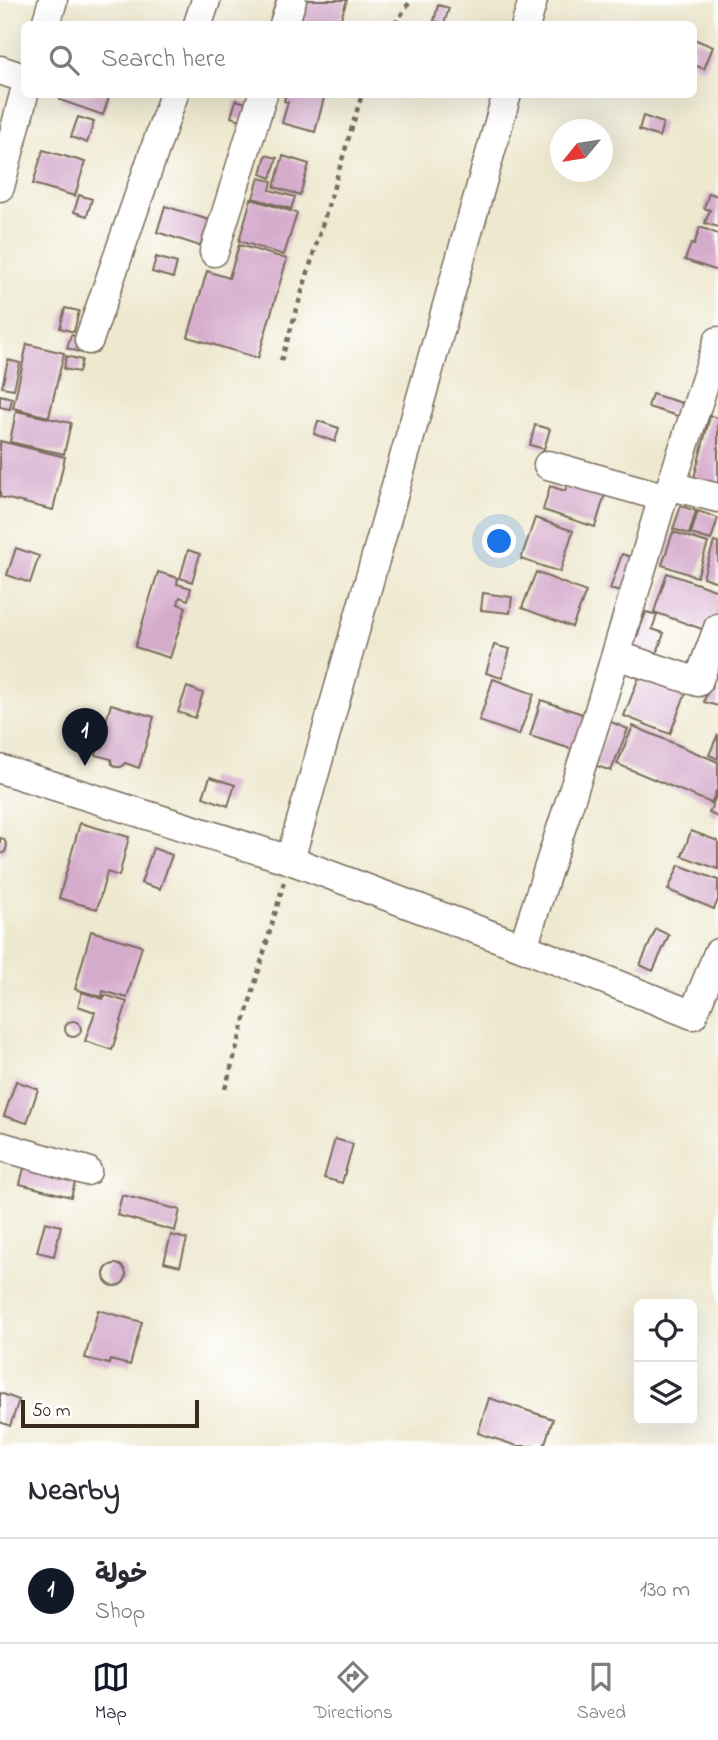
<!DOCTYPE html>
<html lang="en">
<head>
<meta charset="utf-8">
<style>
	:root { --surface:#fff; --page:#f7f7f7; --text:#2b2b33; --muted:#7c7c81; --line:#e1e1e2; --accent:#111827 }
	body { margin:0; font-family:"Indie Flower","Playpen Sans Arabic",sans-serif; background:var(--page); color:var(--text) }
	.controls { position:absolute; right:21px; bottom:21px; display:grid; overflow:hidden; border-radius:10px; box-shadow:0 7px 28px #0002 }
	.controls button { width:63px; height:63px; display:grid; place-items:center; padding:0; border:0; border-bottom:2px solid var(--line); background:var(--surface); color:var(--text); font:35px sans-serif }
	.compass { position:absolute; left:550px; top:119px; width:63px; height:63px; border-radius:50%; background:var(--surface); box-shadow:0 7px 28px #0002; rotate:240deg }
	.scale { position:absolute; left:21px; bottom:18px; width:178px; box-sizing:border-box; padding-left:7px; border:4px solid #3b2a1e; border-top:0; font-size:19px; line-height:24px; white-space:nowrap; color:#3b2a1e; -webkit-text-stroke:5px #fff; paint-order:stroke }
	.you { position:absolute; left:500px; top:542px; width:24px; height:24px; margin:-18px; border:5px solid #fff; border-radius:50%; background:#1a73e8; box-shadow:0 0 0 10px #1a73e833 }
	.badge { display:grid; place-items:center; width:46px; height:46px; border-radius:50%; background:var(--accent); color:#fff; font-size:23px; font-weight:700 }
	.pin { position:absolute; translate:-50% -58px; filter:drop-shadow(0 2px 4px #0008) }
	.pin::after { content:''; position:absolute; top:37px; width:24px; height:21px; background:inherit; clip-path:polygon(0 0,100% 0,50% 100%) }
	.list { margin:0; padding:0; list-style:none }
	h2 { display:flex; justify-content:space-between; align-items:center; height:91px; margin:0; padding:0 28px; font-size:30px }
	h2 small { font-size:23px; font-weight:400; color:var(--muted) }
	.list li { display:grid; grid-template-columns:46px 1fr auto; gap:21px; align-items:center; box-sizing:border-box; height:105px; padding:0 28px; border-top:2px solid var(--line) }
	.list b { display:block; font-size:26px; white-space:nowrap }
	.list p { margin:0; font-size:23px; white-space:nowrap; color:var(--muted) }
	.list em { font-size:23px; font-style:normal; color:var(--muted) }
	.icon { flex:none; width:38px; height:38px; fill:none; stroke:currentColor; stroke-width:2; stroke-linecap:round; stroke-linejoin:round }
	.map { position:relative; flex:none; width:718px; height:1446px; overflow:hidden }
	.search { position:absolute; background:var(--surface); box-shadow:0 7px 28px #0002; left:21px; right:21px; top:21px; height:77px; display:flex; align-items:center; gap:18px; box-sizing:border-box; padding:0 24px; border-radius:10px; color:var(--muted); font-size:26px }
	.sheet { height:196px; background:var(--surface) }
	nav { display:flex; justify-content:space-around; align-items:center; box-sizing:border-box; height:98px; border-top:2px solid var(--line); background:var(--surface); font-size:19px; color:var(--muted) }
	nav a { display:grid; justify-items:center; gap:4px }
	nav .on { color:var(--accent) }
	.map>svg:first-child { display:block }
</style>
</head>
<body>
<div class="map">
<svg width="718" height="1446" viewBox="0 0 718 1446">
	<rect width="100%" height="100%" fill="#fff"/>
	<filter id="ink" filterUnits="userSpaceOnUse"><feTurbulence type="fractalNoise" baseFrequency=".0143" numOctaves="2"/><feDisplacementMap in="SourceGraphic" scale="14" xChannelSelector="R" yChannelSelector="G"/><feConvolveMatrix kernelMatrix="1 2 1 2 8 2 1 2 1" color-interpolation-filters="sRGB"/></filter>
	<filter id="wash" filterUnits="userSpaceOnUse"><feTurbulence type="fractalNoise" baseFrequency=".00686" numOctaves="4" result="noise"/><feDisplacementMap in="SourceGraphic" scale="28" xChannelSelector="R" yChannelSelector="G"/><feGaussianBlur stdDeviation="1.57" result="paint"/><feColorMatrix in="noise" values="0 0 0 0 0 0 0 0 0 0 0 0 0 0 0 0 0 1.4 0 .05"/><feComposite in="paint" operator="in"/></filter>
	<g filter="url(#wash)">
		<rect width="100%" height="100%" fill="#ede8ce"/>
		<g id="blocks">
			<path fill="#d5abcc" d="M306,0H347L339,24H298Z
				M438,5L449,8L444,24L434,21Z
				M694,39L713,47L704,69L694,65Z
				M62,94H110L103,115L60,100Z
				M286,94H325L315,132L282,123L288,102L284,101Z
				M236,100L256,106L251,123L231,117Z
				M643,116L663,123L659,137L639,130Z
				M78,117L94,122L87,143L71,137Z
				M43,150L85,162L75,196L33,184Z
				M266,155L277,158L271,178L261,174Z
				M283,156L309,164L300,195L274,187Z
				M259,178L272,181L270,190L295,197L291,209L253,198Z
				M709,193L718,196V227L705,223L710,210L704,208Z
				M79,195L92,199L87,216L74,212Z
				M251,199L297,213L284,255L239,241Z
				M165,206L209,220L200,246L157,232Z
				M700,227L718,234V271L685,260L691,244L694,245Z
				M239,245L287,259L258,358L188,337L207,271L229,278Z
				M156,257L177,263L173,278L152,272Z
				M65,308L79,311L74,332L60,328Z
				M71,335L86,339L82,353L67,348Z
				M27,344L64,353L49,417L13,408Z
				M66,356L82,360L79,372L64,369Z
				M8,360L20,363L14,389L2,387Z
				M652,394L692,406L688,419L648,407Z
				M0,395L12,398L10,409L0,407Z
				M16,411L71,423L64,454L10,442Z
				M710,416L718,418V489L693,482Z
				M318,421L339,428L335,442L314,434Z
				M535,425L550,429L544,449L530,445Z
				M0,441L65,457L53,510L0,497Z
				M570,476L607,488L595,527L543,510L550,486L565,491Z
				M681,506L696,511L689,534L673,529Z
				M698,511L718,518L711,540L691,534Z
				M535,518L573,531L560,572L521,559Z
				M673,532L708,543L697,577L662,565Z
				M714,542L718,543V582L703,577Z
				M16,548L39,556L30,583L7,575Z
				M188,550L200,554L192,582L180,578Z
				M622,554L641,560L630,595L610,589Z
				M158,572L178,578L177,584L191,588L188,600L180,597L178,604L186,607L170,658L135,647Z
				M536,572L586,592L572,627L522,608Z
				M667,573L718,591V620L713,633L654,612Z
				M483,593L512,597L510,613L481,610Z
				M646,612L657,615L652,629L664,633L653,664L630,656Z
				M494,645L510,649L502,678L486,673Z
				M717,659H718V706L704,702Z
				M642,669L688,687L670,734L624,716Z
				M493,679L534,694L519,735L479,721Z
				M187,687L203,693L195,718L178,712Z
				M541,700L591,717L581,752L530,736Z
				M111,704L154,717L139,768L125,763L121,767H116L112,764L111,759L96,755Z
				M611,722L628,729L611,771L594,765Z
				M633,726L718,762V787L711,803L617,764Z
				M718,734V759L709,755Z
				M210,777L235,785L228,806L203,797Z
				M718,791V817L709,813Z
				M80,823L129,837L119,876L107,872L97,909L59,898Z
				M691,831L718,841V869L682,856Z
				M0,838L4,839L7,846L5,852L0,854Z
				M153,848L172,855L160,889L141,883Z
				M679,865L718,880V900L714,909L668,890Z
				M656,929L669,935L653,971L640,965Z
				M91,931L142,946L127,998L103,991L102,997L75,989Z
				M82,992L103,999L105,995L127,1002L112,1050L85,1041L95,1012L78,1006Z
				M65 1029a8 8 0 1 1 16 0a8 8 0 1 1-16 0Z
				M16,1081L38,1089L27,1123L4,1116Z
				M335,1139L353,1144L342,1183L324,1178Z
				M24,1168L75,1182L71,1197L20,1184Z
				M122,1195L180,1210L175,1231L117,1215Z
				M45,1222L61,1226L54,1256L37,1252Z
				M171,1235L187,1239L180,1266L164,1262Z
				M104 1275a11 11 0 1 1 22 0a11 11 0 1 1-22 0Z
				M98,1310L142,1322L130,1365L110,1360L109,1364L85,1358Z
				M0,1393L19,1400L10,1426L0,1422Z
				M489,1398L553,1419L544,1446H517L478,1433Z"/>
		</g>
	</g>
	<g filter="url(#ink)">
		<use href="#blocks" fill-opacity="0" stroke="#796c5c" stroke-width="2"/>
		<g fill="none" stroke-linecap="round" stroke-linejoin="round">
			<g stroke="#796c5c" stroke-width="31">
				<path id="minor" d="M46,24L53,0
					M198,24L206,0
					M284,24L292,0
					M526,24L533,0
					M0,70L24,78
					M0,187L24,94
					M214,252L263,94
					M89,340L174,94
					M548,465L663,497
					M671,486L718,498
					M616,655L698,682L718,628
					M0,769L290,860L523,947L693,1015L718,953
					M290,860L507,94
					M523,947L598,714L663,497L671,486L718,341
					M0,1146L87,1171"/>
			</g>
			<path stroke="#796c5c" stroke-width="4.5" stroke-dasharray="5 5" stroke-linecap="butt" d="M395,24L411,0
				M281,361L362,94
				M225,1089L284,882"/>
			<use href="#minor" stroke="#fff" stroke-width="28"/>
		</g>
	</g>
</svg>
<div class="controls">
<button><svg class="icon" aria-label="locate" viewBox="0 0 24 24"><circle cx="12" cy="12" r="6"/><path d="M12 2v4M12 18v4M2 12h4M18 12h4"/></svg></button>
<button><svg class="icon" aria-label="layers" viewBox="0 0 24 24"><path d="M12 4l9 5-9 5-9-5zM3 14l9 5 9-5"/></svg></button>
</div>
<svg class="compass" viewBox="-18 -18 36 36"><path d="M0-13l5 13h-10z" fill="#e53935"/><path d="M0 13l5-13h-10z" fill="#7c7c81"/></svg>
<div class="scale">50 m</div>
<div class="you"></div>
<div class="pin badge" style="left:85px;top:766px">1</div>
<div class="search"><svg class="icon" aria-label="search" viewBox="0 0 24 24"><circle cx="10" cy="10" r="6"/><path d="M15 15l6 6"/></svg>Search here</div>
</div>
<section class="sheet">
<h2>Nearby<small></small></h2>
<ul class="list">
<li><span class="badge">1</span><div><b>خولة</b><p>Shop</p></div><em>130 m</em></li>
</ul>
</section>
<nav>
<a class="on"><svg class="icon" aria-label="map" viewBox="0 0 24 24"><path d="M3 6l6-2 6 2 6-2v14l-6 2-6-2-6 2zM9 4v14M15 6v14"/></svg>Map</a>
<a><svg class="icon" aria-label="directions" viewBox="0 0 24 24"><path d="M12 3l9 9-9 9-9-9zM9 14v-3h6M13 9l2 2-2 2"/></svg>Directions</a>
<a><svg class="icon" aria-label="saved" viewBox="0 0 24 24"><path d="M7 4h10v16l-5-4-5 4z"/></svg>Saved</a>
</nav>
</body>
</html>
